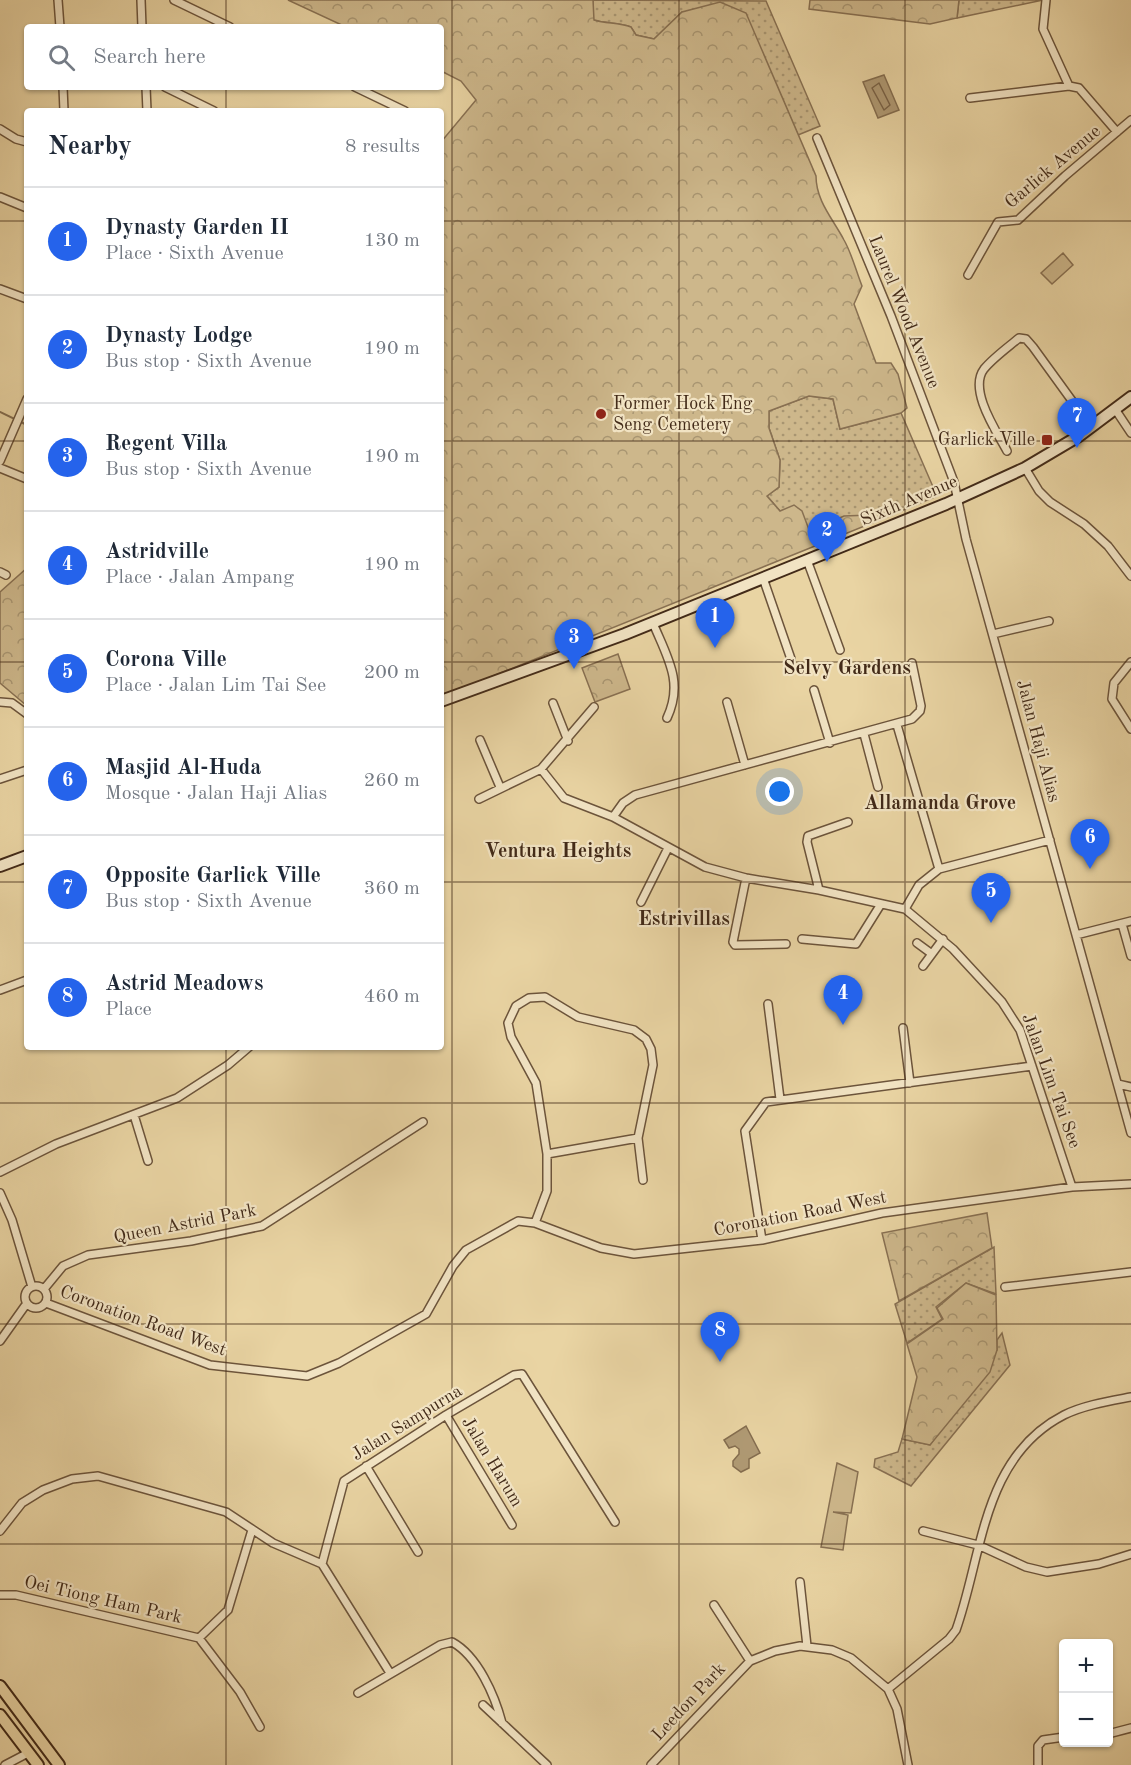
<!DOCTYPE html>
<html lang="en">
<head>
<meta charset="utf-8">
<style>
	:root { --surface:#fff; --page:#f2f2f3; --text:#1f2937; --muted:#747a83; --line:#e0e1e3; --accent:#2563eb }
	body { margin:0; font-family:"Old Standard TT",serif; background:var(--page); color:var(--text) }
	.controls { position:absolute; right:18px; bottom:18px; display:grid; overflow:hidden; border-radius:6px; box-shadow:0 2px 4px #0004 }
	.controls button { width:54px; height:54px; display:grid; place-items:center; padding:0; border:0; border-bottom:2px solid var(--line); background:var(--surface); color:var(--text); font:30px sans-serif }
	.you { position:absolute; left:780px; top:792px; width:21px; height:21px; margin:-15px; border:4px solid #fff; border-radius:50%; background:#1a73e8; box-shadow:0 0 0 9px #1a73e833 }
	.badge { display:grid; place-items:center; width:39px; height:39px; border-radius:50%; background:var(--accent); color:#fff; font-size:20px; font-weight:700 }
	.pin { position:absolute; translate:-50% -50px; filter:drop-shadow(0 2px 3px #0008) }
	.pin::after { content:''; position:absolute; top:32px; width:21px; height:18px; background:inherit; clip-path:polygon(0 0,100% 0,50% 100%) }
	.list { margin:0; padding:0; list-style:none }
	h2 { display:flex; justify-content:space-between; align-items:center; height:78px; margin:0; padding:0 24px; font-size:26px }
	h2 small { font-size:20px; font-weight:400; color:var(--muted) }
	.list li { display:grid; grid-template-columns:39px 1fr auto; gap:18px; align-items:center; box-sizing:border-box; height:108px; padding:0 24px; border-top:2px solid var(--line) }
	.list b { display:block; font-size:22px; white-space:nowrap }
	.list p { margin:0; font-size:20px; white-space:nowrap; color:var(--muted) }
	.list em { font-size:20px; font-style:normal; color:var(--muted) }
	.icon { flex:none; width:33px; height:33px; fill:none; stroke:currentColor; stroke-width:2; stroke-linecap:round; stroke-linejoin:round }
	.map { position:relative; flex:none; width:1131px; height:1765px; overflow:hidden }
	.search { position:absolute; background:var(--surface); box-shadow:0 2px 4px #0004; left:24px; top:24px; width:420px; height:66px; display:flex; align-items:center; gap:15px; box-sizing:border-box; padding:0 21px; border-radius:6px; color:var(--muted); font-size:22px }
	.panel { position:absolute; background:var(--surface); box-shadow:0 2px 4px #0004; left:24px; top:108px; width:420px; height:942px; border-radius:6px }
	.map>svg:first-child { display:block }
</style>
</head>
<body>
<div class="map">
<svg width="1131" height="1765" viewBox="0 0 1131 1765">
	<defs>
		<pattern id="grass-dots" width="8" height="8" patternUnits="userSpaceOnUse" patternTransform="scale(1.5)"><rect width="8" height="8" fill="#cdb78b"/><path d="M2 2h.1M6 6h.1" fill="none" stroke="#a89571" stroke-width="1.8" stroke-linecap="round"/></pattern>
		<pattern id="forest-crowns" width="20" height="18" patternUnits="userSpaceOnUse" patternTransform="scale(1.5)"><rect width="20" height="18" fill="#cdb78b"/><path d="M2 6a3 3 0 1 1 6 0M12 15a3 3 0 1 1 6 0" fill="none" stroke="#a89571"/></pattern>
	</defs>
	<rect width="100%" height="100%" fill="#e9d4a3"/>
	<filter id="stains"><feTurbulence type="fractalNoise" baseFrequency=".00333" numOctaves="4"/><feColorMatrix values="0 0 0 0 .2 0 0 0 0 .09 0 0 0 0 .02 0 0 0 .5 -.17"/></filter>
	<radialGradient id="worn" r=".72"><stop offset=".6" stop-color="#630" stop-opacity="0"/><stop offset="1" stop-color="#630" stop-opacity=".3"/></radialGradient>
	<path fill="url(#grass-dots)" stroke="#887052" stroke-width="1.5" d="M593,0L766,1L820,126L798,135L745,13L682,12L654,39L636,35L631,27C618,22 607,24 593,20Z
		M959,0H1043L957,18Z
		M809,396L833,399L840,429L901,413L937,496L877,521L871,515L811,535L780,511L767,496L779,487L780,460L769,428V411Z
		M994,1247L996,1294L966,1283L936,1307L942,1319L907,1343L895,1304Z
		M1002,1333L1010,1365L911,1486L874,1467L875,1459L898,1452L902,1439L930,1445L997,1350V1340Z"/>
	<path fill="url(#forest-crowns)" stroke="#887052" stroke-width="1.5" d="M288,0H593L594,20C607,24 618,22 631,27L636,35L654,39L682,12L720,2L746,13L816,176C816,201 833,219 844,240C852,254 856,271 862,286L854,304L876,363H891L898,374L907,408L901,413L840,429L833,399L809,396L769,411V428L780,460L779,487L767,496L780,511L794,505L802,511L811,535L819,532L821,526L844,516L871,515L877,521L441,697V142L476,100L461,81L441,71V27H346Z
		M810,0H959L957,18L930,24L809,9Z
		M27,568V706L0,683V592Z
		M618,654L630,689L595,702L582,668Z
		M987,1213L992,1248L899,1301L882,1233Z
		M966,1283L996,1295L997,1350L990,1372L930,1445L902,1439L917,1377L907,1344L943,1319L937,1308Z"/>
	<path fill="#cdb78b" stroke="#887052" stroke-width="1.5" d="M1063,253L1073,265L1052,284L1041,273Z
		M837,1463L858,1472L851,1513L833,1512L848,1515L843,1550L821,1547Z"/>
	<path fill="#b09a74" stroke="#846d4f" stroke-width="1.5" d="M884,75L899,110L878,118L863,82Z
		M746,1426L760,1453L749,1459V1468L741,1472L733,1466V1461L739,1454V1449L735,1446L729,1448L724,1440Z"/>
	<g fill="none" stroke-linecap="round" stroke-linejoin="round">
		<path stroke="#796246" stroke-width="1.5" d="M879,83L890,105L884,110L872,88Z"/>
		<path stroke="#846d4f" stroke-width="2" d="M0,412L27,425"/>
		<g stroke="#6c543b" stroke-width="10">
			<path id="minor" d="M58,0L60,27
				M141,0L142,27
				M174,0L230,27
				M1046,0L1043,29L1069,86
				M63,87L64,111
				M146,87L147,111
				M165,87L214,111
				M355,87L405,111
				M970,98L1069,86L1079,88L1117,132
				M0,129L16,139L27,142
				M817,138L891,316L954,482L966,539L1131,1133
				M0,197L27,208
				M968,275L998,222L1018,220L1065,176L1131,120
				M0,289L27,299
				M1115,409L1131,433
				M1007,451C997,432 968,390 984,369C993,358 1007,348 1019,338L1026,339L1033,347L1091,427
				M0,461L27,399
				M0,468L27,479
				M1025,468L1039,491L1050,502L1084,524L1108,546L1131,576
				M807,560L840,650
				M0,572L6,575
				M763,578L791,659
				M653,623C667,657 684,682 667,718
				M993,634L1049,621
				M1131,662L1114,683L1112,699L1131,729
				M814,690L830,743
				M0,702L12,703L27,714
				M727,702L745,765
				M553,703L568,741
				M897,725L939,869
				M864,734L878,787
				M480,740L500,787
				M541,769L564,798L613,817L705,867L746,878L819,890L905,909L953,949L1002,1002L1020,1030L1072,1187
				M0,779L27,770
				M479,799L541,769L594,707
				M613,817L623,803L635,795L912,719L920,711L921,706L912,663
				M746,878L733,942L735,945L786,944
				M819,890L807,842L808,836L848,822
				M641,902L668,848
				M905,909L919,885L939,869L1050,840
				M1122,924L1131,956
				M1076,935L1131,921
				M802,939L856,944L881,904
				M917,943L932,954
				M923,966L943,939
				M0,990L27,980
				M768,1004L780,1099
				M903,1028L910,1083
				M1118,1084L1131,1087
				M134,1115L148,1161
				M547,1154L638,1138
				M0,1172L56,1144L177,1098L228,1065L249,1047
				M0,1193L12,1220L32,1287
				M535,1223L547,1191V1154L536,1083L511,1037L508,1023L516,1006L529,998L545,997L578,1017L634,1030L646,1039L651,1049L653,1065L638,1138L643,1180
				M762,1240L745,1131L766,1102L1032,1066
				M25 1297a11 11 0 1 1 22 0a11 11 0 1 1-22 0Z
				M1005,1287L1131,1272
				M44,1289L63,1266L88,1255L191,1241L262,1226L423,1122
				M46,1303L210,1365L307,1376L339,1363L426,1314L453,1266L466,1250L518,1221L535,1223L601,1248L634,1254L762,1240L882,1213L1072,1187L1131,1184
				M0,1341L27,1303
				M446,1415L512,1525
				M366,1466L418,1552
				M0,1531L22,1503L43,1490L72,1479L98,1476L226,1512L273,1543L322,1564
				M923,1531L978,1545L1026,1567L1047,1572L1099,1564L1131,1554
				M800,1582L807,1646
				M0,1595H16L199,1638L240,1692L260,1727
				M714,1605L750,1661
				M199,1638L228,1610L252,1530
				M390,1673L322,1564L344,1481L446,1415L514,1375L522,1374L615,1522
				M888,1689L949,1639L956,1630C983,1554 982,1457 1064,1415C1084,1405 1110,1401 1131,1397
				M358,1693L440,1645L452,1642C478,1656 495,1696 502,1723
				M483,1705L547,1765
				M1108,1734L1131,1728
				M5,1765L28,1753
				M651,1765L750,1661L775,1651L800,1646L832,1650L851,1658L888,1689L897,1709L908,1765
				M1038,1765V1746L1043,1740L1064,1737"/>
		</g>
		<g stroke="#422a18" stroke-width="14">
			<path id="secondary" d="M441,701L625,634L946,504L1025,468L1079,436L1131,397
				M0,866L27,856"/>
		</g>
		<g stroke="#422a18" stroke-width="14">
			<path id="primary" d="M0,1686L59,1765
				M0,1715L38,1765"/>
		</g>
		<use href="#minor" stroke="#f1e3c3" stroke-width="7"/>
		<use href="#secondary" stroke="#f1e3c3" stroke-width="10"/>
		<use href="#primary" stroke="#e9d4a3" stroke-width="10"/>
	</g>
	<path fill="none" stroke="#422a18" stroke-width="1.5" stroke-opacity="0.55" d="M226,0V27M452,0V1765M679,0V1765M905,0V1765M226,87V111M0,221H27M441,221H1131M0,441H27M441,441H1131M0,662H27M441,662H1131M0,882H27M441,882H1131M226,1047V1765M0,1103H1131M0,1324H1131M0,1544H1131"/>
	<g fill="#8f2418" stroke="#f1e3c3" stroke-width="2">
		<circle cx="601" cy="414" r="6"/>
		<rect x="1041" y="434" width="12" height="12" rx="3"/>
	</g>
	<g text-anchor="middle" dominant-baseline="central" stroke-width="4.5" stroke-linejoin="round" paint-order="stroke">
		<g font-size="18" fill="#422a18" stroke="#f1e3c3">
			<text transform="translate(1053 167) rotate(-40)">Garlick Avenue</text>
			<text transform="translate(904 312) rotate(68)">Laurel Wood Avenue</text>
			<text transform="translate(909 501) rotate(-23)">Sixth Avenue</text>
			<text transform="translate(1038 741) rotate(75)">Jalan Haji Alias</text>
			<text transform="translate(1051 1081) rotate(70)">Jalan Lim Tai See</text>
			<text transform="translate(800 1214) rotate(-11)">Coronation Road West</text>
			<text transform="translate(185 1224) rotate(-11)">Queen Astrid Park</text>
			<text transform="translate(143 1321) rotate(20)">Coronation Road West</text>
			<text transform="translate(407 1423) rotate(-32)">Jalan Sampurna</text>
			<text transform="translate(492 1462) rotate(59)">Jalan Harum</text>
			<text transform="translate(103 1600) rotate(13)">Oei Tiong Ham Park</text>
			<text transform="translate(689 1702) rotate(-47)">Leedon Park</text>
		</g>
		<g font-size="18" fill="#422a18" stroke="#f1e3c3" text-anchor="start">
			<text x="613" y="404">Former Hock Eng<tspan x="613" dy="21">Seng Cemetery</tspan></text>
			<text x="1035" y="440" text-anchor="end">Garlick Ville</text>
		</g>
		<g font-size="20" font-weight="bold" fill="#422a18" stroke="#f1e3c3">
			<text x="847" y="669">Selvy Gardens</text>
			<text x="940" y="804">Allamanda Grove</text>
			<text x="558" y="852">Ventura Heights</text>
			<text x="684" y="920">Estrivillas</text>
		</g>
	</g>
	<rect width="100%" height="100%" filter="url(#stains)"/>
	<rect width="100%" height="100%" fill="url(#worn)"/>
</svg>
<div class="controls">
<button>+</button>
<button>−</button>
</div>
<div class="you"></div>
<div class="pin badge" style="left:715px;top:648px">1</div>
<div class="pin badge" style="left:827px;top:562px">2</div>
<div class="pin badge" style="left:574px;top:669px">3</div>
<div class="pin badge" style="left:843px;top:1025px">4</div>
<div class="pin badge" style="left:991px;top:923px">5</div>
<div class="pin badge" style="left:1090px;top:869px">6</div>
<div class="pin badge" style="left:1077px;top:448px">7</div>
<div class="pin badge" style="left:720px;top:1362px">8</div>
<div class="search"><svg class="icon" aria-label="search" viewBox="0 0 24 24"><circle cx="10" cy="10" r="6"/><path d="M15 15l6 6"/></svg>Search here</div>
<section class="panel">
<h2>Nearby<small>8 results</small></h2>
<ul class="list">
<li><span class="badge">1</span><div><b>Dynasty Garden II</b><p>Place · Sixth Avenue</p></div><em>130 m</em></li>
<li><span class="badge">2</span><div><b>Dynasty Lodge</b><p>Bus stop · Sixth Avenue</p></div><em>190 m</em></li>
<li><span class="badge">3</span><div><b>Regent Villa</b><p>Bus stop · Sixth Avenue</p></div><em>190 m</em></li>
<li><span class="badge">4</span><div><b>Astridville</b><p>Place · Jalan Ampang</p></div><em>190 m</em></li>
<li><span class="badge">5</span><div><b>Corona Ville</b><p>Place · Jalan Lim Tai See</p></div><em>200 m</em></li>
<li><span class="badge">6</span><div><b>Masjid Al-Huda</b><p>Mosque · Jalan Haji Alias</p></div><em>260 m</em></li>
<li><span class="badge">7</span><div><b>Opposite Garlick Ville</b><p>Bus stop · Sixth Avenue</p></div><em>360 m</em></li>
<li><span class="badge">8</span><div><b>Astrid Meadows</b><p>Place</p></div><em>460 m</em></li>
</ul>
</section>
</div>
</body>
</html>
